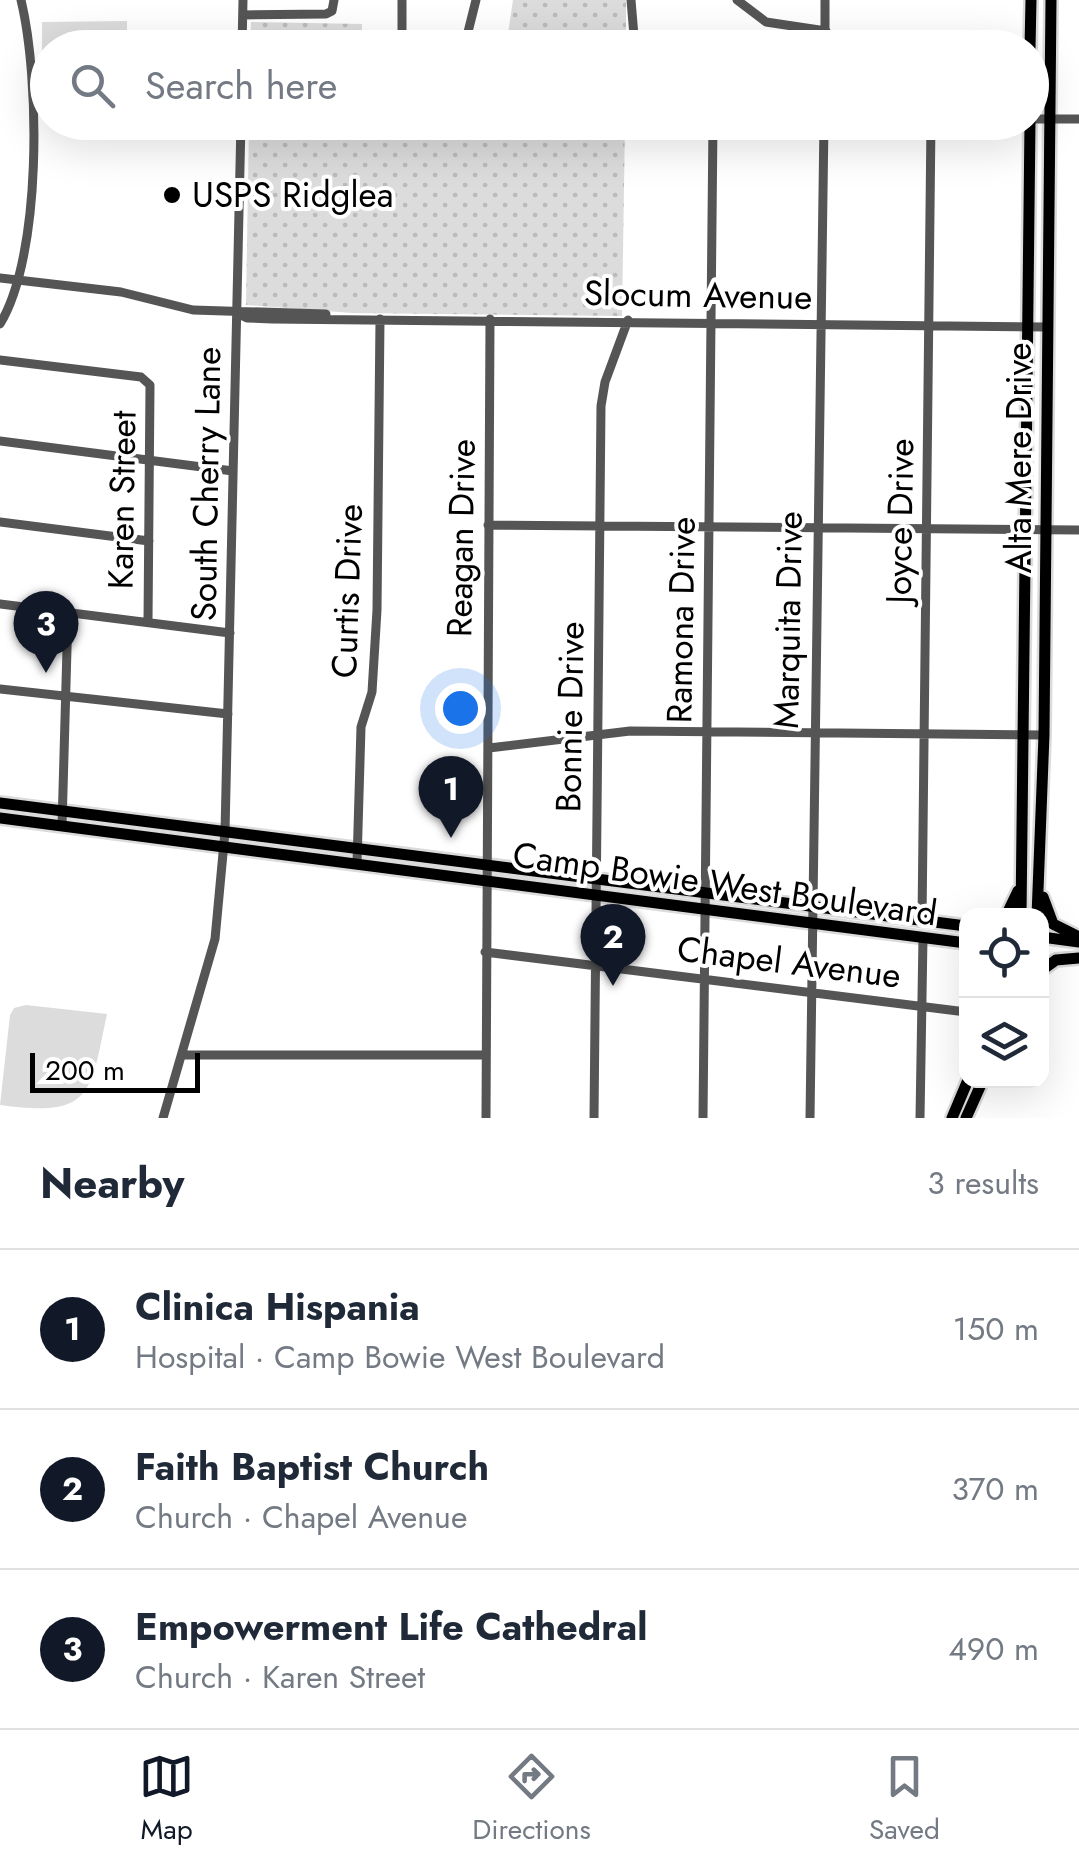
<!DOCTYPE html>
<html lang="en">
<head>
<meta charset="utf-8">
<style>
	:root { --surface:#fff; --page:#f6f6f7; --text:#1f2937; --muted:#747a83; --line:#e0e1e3; --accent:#111827 }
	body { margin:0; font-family:Jost,sans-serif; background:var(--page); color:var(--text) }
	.controls { position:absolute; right:30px; bottom:30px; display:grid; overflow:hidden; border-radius:20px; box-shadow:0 10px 40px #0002 }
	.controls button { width:90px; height:90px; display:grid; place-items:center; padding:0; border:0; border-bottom:2px solid var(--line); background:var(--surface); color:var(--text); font:50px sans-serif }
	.scale { position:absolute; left:30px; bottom:25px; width:170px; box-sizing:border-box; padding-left:10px; border:5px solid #000; border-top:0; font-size:28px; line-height:35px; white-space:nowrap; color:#000; -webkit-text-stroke:8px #fff; paint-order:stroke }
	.you { position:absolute; left:460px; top:708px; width:35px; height:35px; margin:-25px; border:8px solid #fff; border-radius:50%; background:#1a73e8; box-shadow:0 0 0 15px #1a73e833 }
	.badge { display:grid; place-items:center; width:65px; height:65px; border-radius:50%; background:var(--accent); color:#fff; font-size:32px; font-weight:700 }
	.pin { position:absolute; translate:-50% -82px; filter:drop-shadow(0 2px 5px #0008) }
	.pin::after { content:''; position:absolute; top:52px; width:35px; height:30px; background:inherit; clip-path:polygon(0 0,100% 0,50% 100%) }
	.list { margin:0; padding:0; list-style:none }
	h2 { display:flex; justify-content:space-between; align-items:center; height:130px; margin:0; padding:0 40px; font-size:42px }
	h2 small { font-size:32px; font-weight:400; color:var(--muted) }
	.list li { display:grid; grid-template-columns:65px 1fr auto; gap:30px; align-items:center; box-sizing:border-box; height:160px; padding:0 40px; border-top:2px solid var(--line) }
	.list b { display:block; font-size:38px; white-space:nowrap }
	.list p { margin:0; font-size:32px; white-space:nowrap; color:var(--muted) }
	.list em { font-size:32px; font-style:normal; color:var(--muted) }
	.icon { flex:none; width:55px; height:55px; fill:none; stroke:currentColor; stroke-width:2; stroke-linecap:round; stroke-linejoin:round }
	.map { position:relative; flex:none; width:1079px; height:1118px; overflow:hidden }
	.search { position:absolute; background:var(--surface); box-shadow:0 10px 40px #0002; left:30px; right:30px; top:30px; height:110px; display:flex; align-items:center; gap:25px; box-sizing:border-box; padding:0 35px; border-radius:55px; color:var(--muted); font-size:38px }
	.sheet { height:610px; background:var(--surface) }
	nav { display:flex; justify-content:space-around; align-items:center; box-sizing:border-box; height:140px; border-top:2px solid var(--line); background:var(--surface); font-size:28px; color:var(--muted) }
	nav a { display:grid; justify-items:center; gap:5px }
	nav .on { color:var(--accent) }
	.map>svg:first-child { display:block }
</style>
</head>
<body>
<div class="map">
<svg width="1079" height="1118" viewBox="0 0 1079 1118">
	<defs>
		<pattern id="grass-dots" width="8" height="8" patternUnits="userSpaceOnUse" patternTransform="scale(2.5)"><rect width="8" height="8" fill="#dcdcdc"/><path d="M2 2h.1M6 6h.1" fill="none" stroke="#bbb" stroke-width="1.8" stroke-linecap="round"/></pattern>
	</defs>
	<rect width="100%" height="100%" fill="#fff"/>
	<path fill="url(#grass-dots)" d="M513,0H626V47H506Z
		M251,22L362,24V47H250Z
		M468,122L625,123L622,316L352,313L246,305L249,123H395L415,133L422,123L465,126Z"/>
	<path fill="#dcdcdc" d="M127,21V47L48,48L47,70H42V22Z
		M26,1005L107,1014C90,1094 93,1118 0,1105L10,1015L14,1008Z"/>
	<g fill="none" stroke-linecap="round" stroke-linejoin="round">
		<g stroke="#dbdbdb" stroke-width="16">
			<path id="major" d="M1030,48L1031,0
				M0,803L966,926
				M0,818L966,943
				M1043,897L1053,924L1079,937
				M1006,916L1018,891
				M1021,916L1030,122
				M1037,916L1044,735L1051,0
				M1042,937L1079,942
				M1042,970L1056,960L1079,958
				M952,1118L968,1080
				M966,1118L983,1080"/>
		</g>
		<path stroke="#555" stroke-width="9" d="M631,0L635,48
			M737,0L766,22L826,31
			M825,0V48
			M243,15L326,14L332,11L334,0
			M242,48L243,0
			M402,48V0
			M464,48L476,0
			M1032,119H1079
			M413,126L415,122
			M0,278L121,292L193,310L326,314
			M237,313L247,318L272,319L1047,327
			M0,324C42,255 40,79 21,0
			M0,360L141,377L150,385L148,622
			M0,441L233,471
			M0,522L149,541
			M488,525L1079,530
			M0,604L230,633
			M0,689L228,714
			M489,748L630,731L1044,735
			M62,826L68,613
			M357,863L361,727L372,692L377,610L380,319
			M922,921L931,122
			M485,952L966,1012
			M183,1055H485
			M163,1118L215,939L225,832L241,122
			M486,1118L490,319
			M594,1118L601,406L605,382L628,320
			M703,1118L713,122
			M810,1118L824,122
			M920,1118L923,937"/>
		<use href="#major" stroke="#000" stroke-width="11"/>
	</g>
	<circle fill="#000" stroke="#fff" stroke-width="4" cx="172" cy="195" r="10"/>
	<g text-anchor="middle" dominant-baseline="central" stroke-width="8" stroke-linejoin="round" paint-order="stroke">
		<g font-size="35" fill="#000" stroke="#fff" text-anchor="start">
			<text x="192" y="195">USPS Ridglea</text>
		</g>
		<g font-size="35" fill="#000" stroke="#fff">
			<text transform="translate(698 295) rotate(1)">Slocum Avenue</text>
			<text transform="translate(1019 458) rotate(-90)">Alta Mere Drive</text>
			<text transform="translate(206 484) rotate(-89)">South Cherry Lane</text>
			<text transform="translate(122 500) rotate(-89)">Karen Street</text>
			<text transform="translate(900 521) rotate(-89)">Joyce Drive</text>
			<text transform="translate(461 538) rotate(-89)">Reagan Drive</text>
			<text transform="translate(347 591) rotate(-88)">Curtis Drive</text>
			<text transform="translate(681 620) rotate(-89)">Ramona Drive</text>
			<text transform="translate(788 620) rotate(-89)">Marquita Drive</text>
			<text transform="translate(570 717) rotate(-89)">Bonnie Drive</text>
			<text transform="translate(725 884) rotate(8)">Camp Bowie West Boulevard</text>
			<text transform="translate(789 962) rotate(7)">Chapel Avenue</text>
		</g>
	</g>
</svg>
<div class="controls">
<button><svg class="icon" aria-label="locate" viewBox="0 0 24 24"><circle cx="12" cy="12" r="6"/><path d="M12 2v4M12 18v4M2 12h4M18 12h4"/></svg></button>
<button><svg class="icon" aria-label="layers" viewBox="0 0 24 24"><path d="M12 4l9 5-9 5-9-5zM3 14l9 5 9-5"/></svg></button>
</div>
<div class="scale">200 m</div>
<div class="you"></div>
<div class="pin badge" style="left:451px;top:838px">1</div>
<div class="pin badge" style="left:613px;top:986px">2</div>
<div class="pin badge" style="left:46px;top:673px">3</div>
<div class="search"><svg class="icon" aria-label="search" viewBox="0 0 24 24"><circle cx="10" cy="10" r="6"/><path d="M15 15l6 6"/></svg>Search here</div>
</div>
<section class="sheet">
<h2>Nearby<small>3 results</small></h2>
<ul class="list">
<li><span class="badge">1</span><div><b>Clinica Hispania</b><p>Hospital · Camp Bowie West Boulevard</p></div><em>150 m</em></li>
<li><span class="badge">2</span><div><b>Faith Baptist Church</b><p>Church · Chapel Avenue</p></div><em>370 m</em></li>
<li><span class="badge">3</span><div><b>Empowerment Life Cathedral</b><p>Church · Karen Street</p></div><em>490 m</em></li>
</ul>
</section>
<nav>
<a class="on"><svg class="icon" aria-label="map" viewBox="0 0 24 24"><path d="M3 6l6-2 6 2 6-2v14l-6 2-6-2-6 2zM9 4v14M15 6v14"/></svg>Map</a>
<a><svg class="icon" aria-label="directions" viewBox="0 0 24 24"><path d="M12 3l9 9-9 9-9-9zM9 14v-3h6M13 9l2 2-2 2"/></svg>Directions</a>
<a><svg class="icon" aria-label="saved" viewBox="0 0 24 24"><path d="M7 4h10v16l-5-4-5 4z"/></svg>Saved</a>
</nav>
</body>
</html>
